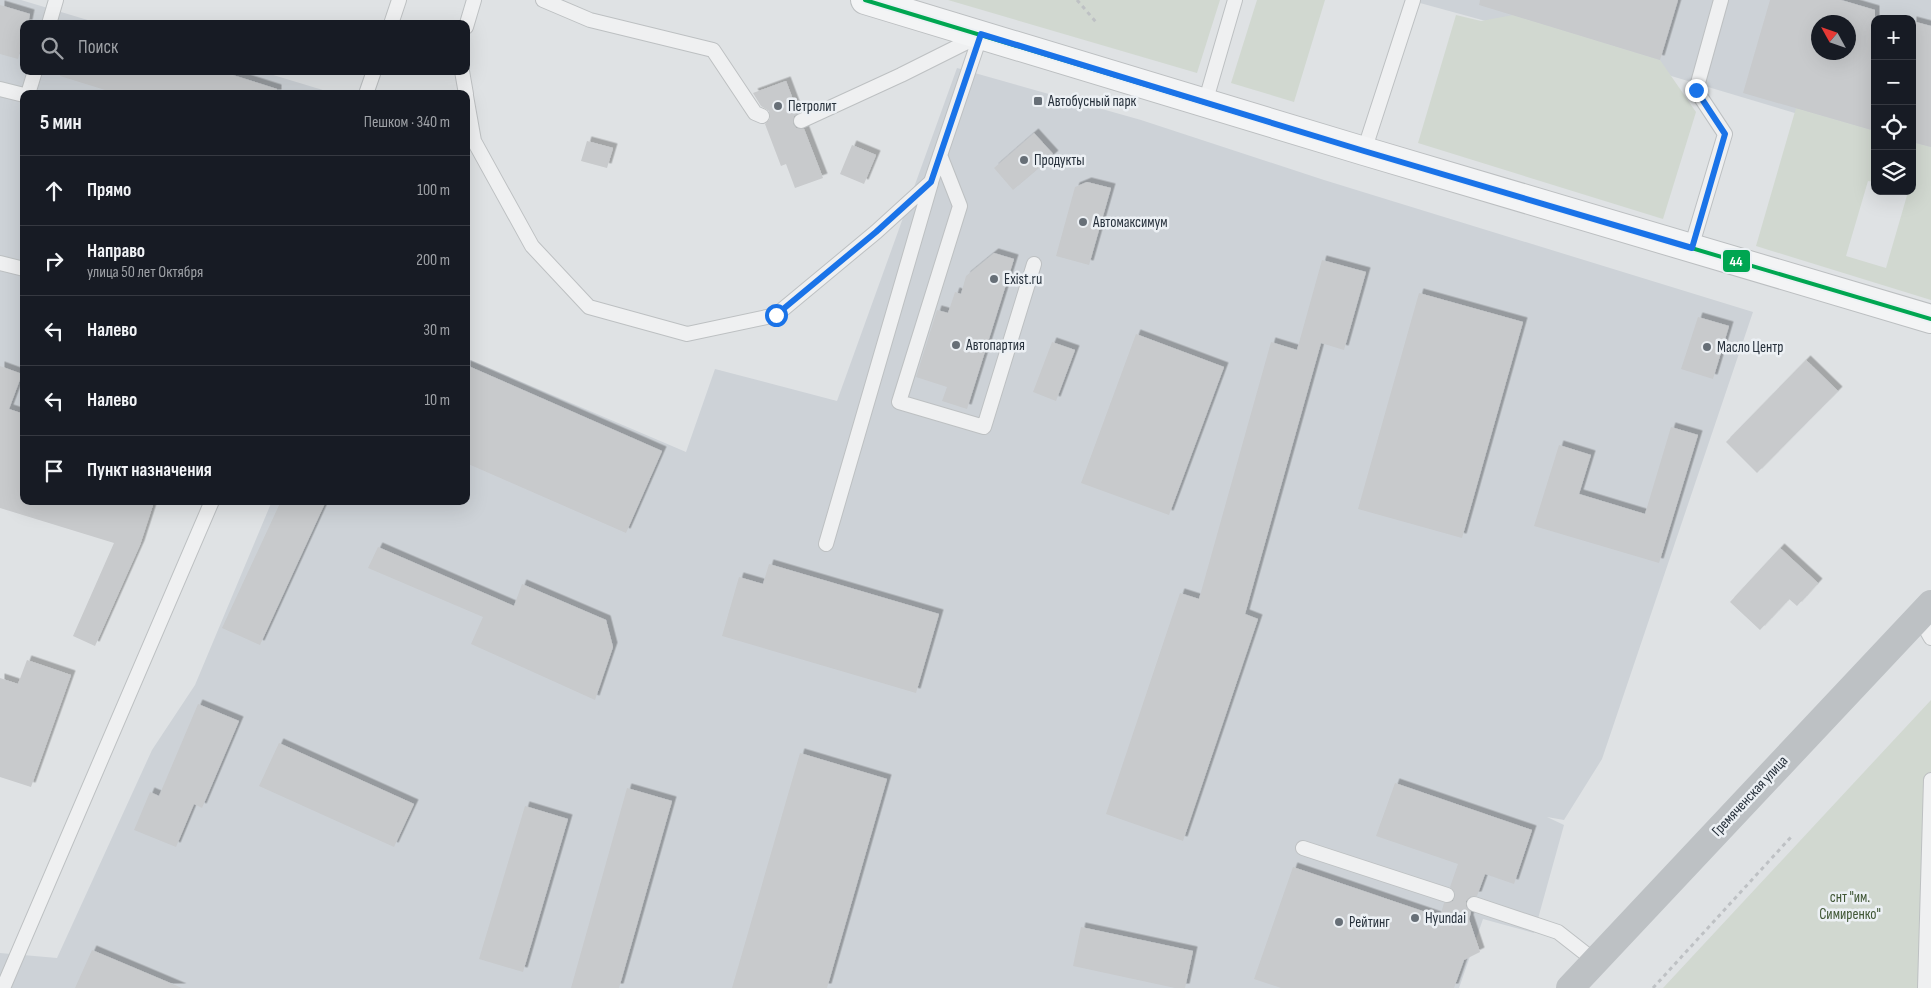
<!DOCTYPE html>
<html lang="ru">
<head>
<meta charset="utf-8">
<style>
	:root { --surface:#171b24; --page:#242831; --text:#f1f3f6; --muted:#9ea1a6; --line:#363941 }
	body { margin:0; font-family:"Sofia Sans Condensed",sans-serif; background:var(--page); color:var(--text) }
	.controls { position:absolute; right:15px; top:15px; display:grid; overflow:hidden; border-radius:10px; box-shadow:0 5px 20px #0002 }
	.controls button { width:45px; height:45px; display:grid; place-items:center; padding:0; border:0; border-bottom:1px solid var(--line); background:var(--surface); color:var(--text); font:25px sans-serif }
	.compass { position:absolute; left:1811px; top:15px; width:45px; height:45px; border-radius:50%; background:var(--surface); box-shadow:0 5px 20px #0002; rotate:310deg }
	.stop { position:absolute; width:15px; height:15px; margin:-11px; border:4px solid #1a73e8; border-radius:50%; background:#fff }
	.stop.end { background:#1a73e8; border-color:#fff; box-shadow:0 1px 5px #0008 }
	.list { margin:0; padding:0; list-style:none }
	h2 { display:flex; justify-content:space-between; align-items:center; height:65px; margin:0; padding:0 20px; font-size:21px }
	h2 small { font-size:16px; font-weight:400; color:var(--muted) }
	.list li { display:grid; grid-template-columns:32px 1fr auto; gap:15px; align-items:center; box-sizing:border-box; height:70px; padding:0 20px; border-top:1px solid var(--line) }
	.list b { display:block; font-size:19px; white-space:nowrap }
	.list p { margin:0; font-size:16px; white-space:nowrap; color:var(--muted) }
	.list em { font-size:16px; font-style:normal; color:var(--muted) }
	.icon { flex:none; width:28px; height:28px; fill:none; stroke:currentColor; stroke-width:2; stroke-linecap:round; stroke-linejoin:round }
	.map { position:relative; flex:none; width:1931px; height:988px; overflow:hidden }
	.search { position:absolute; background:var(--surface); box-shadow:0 5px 20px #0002; left:20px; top:20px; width:450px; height:55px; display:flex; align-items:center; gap:12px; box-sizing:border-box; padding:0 18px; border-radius:10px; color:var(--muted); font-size:19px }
	.panel { position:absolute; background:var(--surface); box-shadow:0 5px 20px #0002; left:20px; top:90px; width:450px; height:415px; border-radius:10px }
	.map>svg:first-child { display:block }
</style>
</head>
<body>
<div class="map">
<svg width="1931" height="988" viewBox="0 0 1931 988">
	<defs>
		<filter id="shadow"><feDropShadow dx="4.5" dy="-4.5" stdDeviation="0" flood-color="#0004"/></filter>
	</defs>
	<rect width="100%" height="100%" fill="#dfe2e4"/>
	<path fill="#cdd2d7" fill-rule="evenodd" d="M0,0H21L101,24H24V71H260L336,94H24V453L0,445Z
		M1409,0H1931V154L1912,149V19H1875V137L1504,26ZM1818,22H1848V52H1818Z
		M957,68L1141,120L1324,180L1753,312L1602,759L1564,820L1547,817L1564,825L1534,933L1483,919L1459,988H0V953L57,958L152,750L195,685L272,501H466V358L686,452L715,369L837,401Z"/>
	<path fill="#d1d8d0" d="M948,0H1220L1197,73Z
		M1257,0H1325L1294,102L1231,83Z
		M1456,15L1481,21L1513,15L1660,60L1696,112L1663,219L1418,143Z
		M1796,108L1875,131V182L1868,181L1846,256L1886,268L1908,192L1905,191H1912V142L1931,147V300L1756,246Z
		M1931,700V988H1663Z"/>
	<path fill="#c8cacc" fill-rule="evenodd" filter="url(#shadow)" d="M1480,0H1678L1660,60L1479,5Z
		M1770,0H1841L1875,10V131L1743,93ZM1818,22H1848V52H1818Z
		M0,5L30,14L28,24H24V38L18,59L0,54Z
		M1912,21L1931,26V147L1912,142Z
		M61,71H220L277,89V94H118L60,76Z
		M786,81L798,113L794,116L793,124L796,128L804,129L823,178L795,188L786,164L781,166L765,124L770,119L769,111L761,106L753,93Z
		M1034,133L1054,155L1013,190L994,168Z
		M587,141L613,148L607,168L581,161Z
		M852,145L876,155L864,184L840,174Z
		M1087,182L1111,188L1089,265L1056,256L1075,187Z
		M994,253L1014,259L967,409L942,401L947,387L916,377L937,310L948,313L955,292L961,294L966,276Z
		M1322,260L1366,272L1344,350L1321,343L1245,614L1258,619L1183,841L1106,814L1180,593L1199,599L1271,342L1297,350Z
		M1419,293L1523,322L1462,538L1358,509Z
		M1698,317L1729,326L1713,379L1681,369Z
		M1136,334L1224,367L1169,515L1081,483Z
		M1052,342L1075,350L1056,401L1033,392Z
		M1806,360L1838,391L1757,473L1726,442Z
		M466,365L662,451L626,533L466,463Z
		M0,366L22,374L9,409L24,414V501H141L153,505L140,545L95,646L73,636L114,543L0,508Z
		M1671,427L1698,435L1659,563L1534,526L1559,445L1591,455L1579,494L1645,514Z
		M281,501H326L260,645L222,628Z
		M378,547L514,606L522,584L606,620L613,647L595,700L471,644L483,617L368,568Z
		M1780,548L1818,583L1797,606L1789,599L1760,630L1730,602Z
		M769,564L939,614L916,693L722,636L739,577L763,584Z
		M27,660L71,675L31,787L0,777V678L18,684Z
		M198,704L239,721L202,808L194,804L176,847L134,830L150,792L159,796Z
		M279,743L414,804L394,847L259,786Z
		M800,753L887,779L827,988H732Z
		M1395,783L1532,830L1514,884L1485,874L1477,896H1472L1466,901V906L1471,912L1469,919L1480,952L1464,960L1454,988H1281L1254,979L1293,867L1440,917L1444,903L1453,901L1455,893L1450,887L1458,864L1376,836Z
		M627,788L672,801L619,988H571Z
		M525,806L568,819L523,972L479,959Z
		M1081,927L1193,951L1185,988H1175L1073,966Z
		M92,950L182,988H75Z"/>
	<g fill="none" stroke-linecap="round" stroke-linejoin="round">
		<g stroke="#bdc0c2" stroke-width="16">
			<path id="lane" d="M543,0L590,20L713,50L755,113L762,116
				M49,24L56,0
				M391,24L399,0
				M466,27L474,0
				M462,71L466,94
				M0,89L24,95
				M28,94L35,71
				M366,94L374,71
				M466,96L474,141L532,246L589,307L687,334L776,315L876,232L931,182L981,34
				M1205,103L1235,0
				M801,121L901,75L979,36
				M1364,151L1413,0
				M940,155L960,206L899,402L984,427L1034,264
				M1691,248L1725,134L1696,90L1721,0
				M0,263L24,269
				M826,544L931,183
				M1919,617L1931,638
				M1303,848L1447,895
				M1474,904L1558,932L1595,961
				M3,988L212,501
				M1925,988L1931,780"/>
		</g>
		<g stroke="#bcbfc1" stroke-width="30">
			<path id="primary" d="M865,0L1364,151L1931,319"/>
		</g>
		<path stroke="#bec1c4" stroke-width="3" stroke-dasharray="4 4" stroke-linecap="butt" d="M1077,0L1096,22
			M1653,988L1791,837"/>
		<use href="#lane" stroke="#eff0f1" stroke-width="14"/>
		<path stroke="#bdc1c4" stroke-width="28" d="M1570,988L1931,604"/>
		<use href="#primary" stroke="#f3f4f5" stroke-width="28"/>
		<g stroke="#ecf0f4" stroke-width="8">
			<path id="bus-1" d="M865,0L1364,151L1931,319"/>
		</g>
		<use href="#bus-1" stroke="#00a651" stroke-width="4"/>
	</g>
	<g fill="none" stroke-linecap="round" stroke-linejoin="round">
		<path stroke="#1a73e8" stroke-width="6" d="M776,315L876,232L931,182L981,34L1364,151L1692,248L1725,134L1696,90"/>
	</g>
	<g fill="#676f77" stroke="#ecf0f4" stroke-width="2">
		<rect x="1033" y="96" width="10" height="10" rx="2.5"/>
		<circle cx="778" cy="106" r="5"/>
		<circle cx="1024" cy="160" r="5"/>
		<circle cx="1083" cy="222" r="5"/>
		<circle cx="994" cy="279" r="5"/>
		<circle cx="956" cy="345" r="5"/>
		<circle cx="1707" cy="347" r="5"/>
		<circle cx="1415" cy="918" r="5"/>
		<circle cx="1339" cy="922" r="5"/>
	</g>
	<g text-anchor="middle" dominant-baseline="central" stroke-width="5" stroke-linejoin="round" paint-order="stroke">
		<g font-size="15" fill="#27313c" stroke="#ecf0f4" text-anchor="start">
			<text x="1048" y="101">Автобусный парк</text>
			<text x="788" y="106">Петролит</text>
			<text x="1034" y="160">Продукты</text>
			<text x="1093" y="222">Автомаксимум</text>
			<text x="1004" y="279">Exist.ru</text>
			<text x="966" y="345">Автопартия</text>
			<text x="1717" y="347">Масло Центр</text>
			<text x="1425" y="918">Hyundai</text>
			<text x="1349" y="922">Рейтинг</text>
		</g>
		<g font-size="15" fill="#27313c" stroke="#ecf0f4">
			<text transform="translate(1750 796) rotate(-47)">Гремяченская улица</text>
		</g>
		<g font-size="15" fill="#405735" stroke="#ecf0f4">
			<text x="1850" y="897">снт "им.<tspan x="1850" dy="17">Симиренко"</tspan></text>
		</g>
	</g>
	<rect stroke="#ecf0f4" stroke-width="2" x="1722" y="249" width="29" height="24" rx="5" fill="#00a651"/>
	<g font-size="14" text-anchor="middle" font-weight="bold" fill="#fff">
		<text x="1736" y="266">44</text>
	</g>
</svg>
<div class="controls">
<button>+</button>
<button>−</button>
<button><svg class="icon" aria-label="locate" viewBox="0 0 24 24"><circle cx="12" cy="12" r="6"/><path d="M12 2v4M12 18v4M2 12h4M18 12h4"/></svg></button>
<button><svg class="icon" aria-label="layers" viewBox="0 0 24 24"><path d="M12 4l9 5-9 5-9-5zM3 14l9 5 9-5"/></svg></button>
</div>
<svg class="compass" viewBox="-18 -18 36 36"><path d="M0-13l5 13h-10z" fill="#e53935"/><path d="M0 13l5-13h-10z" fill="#9ea1a6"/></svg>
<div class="stop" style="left:776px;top:315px"></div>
<div class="stop end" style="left:1696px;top:90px"></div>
<div class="search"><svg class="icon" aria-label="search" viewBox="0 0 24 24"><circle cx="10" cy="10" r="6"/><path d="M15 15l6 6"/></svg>Поиск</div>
<section class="panel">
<h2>5 мин<small>Пешком · 340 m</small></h2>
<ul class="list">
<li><svg class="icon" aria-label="ahead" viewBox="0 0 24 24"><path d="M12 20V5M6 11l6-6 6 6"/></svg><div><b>Прямо</b></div><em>100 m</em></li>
<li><svg class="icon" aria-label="right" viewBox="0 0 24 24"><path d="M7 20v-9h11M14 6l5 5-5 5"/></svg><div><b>Направо</b><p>улица 50 лет Октября</p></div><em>200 m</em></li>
<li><svg class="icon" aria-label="left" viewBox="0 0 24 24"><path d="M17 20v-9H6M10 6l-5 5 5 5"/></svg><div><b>Налево</b></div><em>30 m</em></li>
<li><svg class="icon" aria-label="left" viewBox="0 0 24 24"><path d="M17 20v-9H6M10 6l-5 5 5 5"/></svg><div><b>Налево</b></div><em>10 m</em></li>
<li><svg class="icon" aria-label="arrive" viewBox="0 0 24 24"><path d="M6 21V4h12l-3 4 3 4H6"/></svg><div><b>Пункт назначения</b></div></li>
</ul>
</section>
</div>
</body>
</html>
